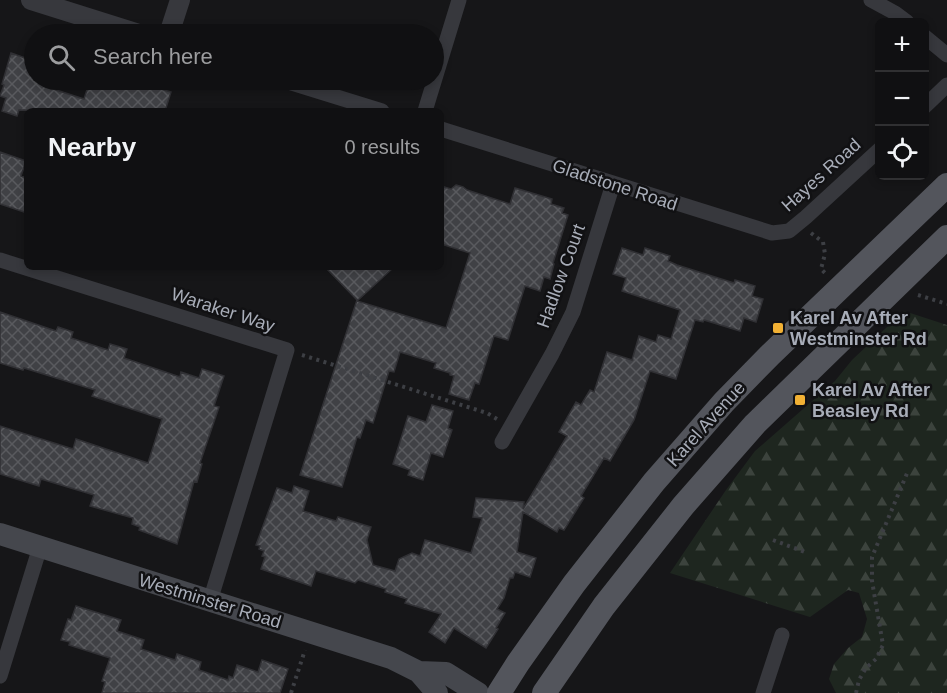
<!DOCTYPE html>
<html lang="en">
<head>
<meta charset="utf-8">
<style>
	:root { --surface:#101012; --page:#1e1e20; --text:#f1f3f6; --muted:#9c9d9f; --line:#303032 }
	body { margin:0; font-family:Helvetica,sans-serif; background:var(--page); color:var(--text) }
	.controls { position:absolute; right:18px; top:18px; display:grid; overflow:hidden; border-radius:9px; box-shadow:0 3px 9px #0003 }
	.controls button { width:54px; height:54px; display:grid; place-items:center; padding:0; border:0; border-bottom:2px solid var(--line); background:var(--surface); color:var(--text); font:30px sans-serif }
	.list { margin:0; padding:0; list-style:none }
	h2 { display:flex; justify-content:space-between; align-items:center; height:78px; margin:0; padding:0 24px; font-size:26px }
	h2 small { font-size:20px; font-weight:400; color:var(--muted) }
	.icon { flex:none; width:33px; height:33px; fill:none; stroke:currentColor; stroke-width:2; stroke-linecap:round; stroke-linejoin:round }
	.map { position:relative; flex:none; width:947px; height:693px; overflow:hidden }
	.search { position:absolute; background:var(--surface); box-shadow:0 3px 9px #0003; left:24px; top:24px; width:420px; height:66px; display:flex; align-items:center; gap:15px; box-sizing:border-box; padding:0 21px; border-radius:33px; color:var(--muted); font-size:22px }
	.panel { position:absolute; background:var(--surface); box-shadow:0 3px 9px #0003; left:24px; top:108px; width:420px; height:162px; border-radius:9px }
	.map>svg:first-child { display:block }
</style>
</head>
<body>
<div class="map">
<svg width="947" height="693" viewBox="0 0 947 693">
	<defs>
		<pattern id="forest-firs" width="22" height="20" patternUnits="userSpaceOnUse" patternTransform="scale(1.5)"><rect width="22" height="20" fill="#1e261f"/><path d="M5 1l3.5 6h-7zM16 11l3.5 6h-7z" fill="#3c433d"/></pattern>
		<pattern id="building-cross-hatch" width="8" height="8" patternUnits="userSpaceOnUse" patternTransform="scale(1.5)"><rect width="8" height="8" fill="#404145"/><path d="M0 0l8 8M0 8l8-8" fill="none" stroke="#595a5e"/></pattern>
	</defs>
	<rect width="100%" height="100%" fill="#161618"/>
	<path fill="url(#forest-firs)" d="M904,311L947,325V693H836L829,679L834,664L848,648L862,637L867,619L859,593L848,590L810,617L670,573L726,490L755,451L835,381L852,360Z"/>
	<path fill="url(#building-cross-hatch)" stroke="#303034" stroke-width="1.5" d="M11,53L34,61V80H46L44,86L84,99L90,80H106L119,84L120,80H131L171,92L165,111L19,110L17,116L2,111L6,98L0,96L4,85L2,84Z
		M0,152L26,161L21,176L27,178V213L0,204Z
		M456,185L463,187L467,190L510,204L515,188L552,199L551,204L564,208L562,213L568,215L553,263L554,264L550,279L544,277L540,291L525,286L508,340L494,336L479,384L475,383L469,400L449,394L454,376L450,375V373L434,368L436,363L400,352L394,372L389,371L373,423L366,420L360,438L357,437L342,487L300,475L357,300L325,267H394L357,301L446,328L470,253L441,244V186L451,189Z
		M622,248L643,255L645,248L670,256L668,261L677,265L734,283L735,280L755,286L752,296L763,299L756,322L744,318L740,331L704,320L703,322L695,320L676,379L650,371L634,420L610,461L604,458L581,496L584,498L564,530L559,528L557,532L523,512L517,552L536,558L530,577L515,572L513,578H510L504,598L497,609L505,613L496,628L498,629L486,648L454,628L445,643L429,632L441,614L405,603L407,599L385,592L386,589L358,580L355,583L316,571L311,586L261,569L265,557L262,556L264,551L259,549L260,546L256,545L277,488L292,493L294,486L309,491L303,511L336,521L338,517L371,527L367,540L373,565L395,571L399,559L412,553L420,556L425,540L471,553L482,518L473,517L476,498L524,502L523,509L567,436L559,432L576,402L581,405L590,390L594,392L607,352L632,360L639,336L656,342L658,335L671,339L680,310L622,291L626,278L613,274Z
		M0,312L56,331L58,327L73,332L71,338L108,350L110,344L127,349L124,358L180,377L181,372L199,378L202,369L224,376L214,406L219,407L200,463L202,464L197,482L194,481L177,544L139,530L140,527L132,524L133,518L90,506L94,495L41,479L39,486L0,474V426L73,449L76,439L148,463L162,419L92,396L95,390L24,368L23,370L0,363Z
		M432,405L453,411L448,428L452,430L443,457L431,453L423,480L408,475L410,470L393,464L408,416L426,422Z
		M76,606L121,620L117,631L144,640L141,649L175,660L177,654L201,662L199,670L228,680L229,676L233,678L237,665L258,672L262,660L288,669L280,693H102L105,682L102,681L110,658L69,645L70,642L61,640L68,619L71,620Z"/>
	<g fill="none" stroke-linecap="round" stroke-linejoin="round">
		<path stroke="#3d3f44" stroke-width="4" stroke-dasharray="3 4.5" stroke-linecap="butt" d="M811,233L823,242L825,254L821,269L826,274
			M918,295L947,304
			M302,355L487,413L497,419
			M773,540L805,552
			M291,693L305,650
			M856,693L859,680L866,668L876,659L883,645L872,581V557L908,471"/>
		<path stroke="#37383d" stroke-width="15" d="M871,0L895,13L907,22
			M924,36L947,55
			M282,80L382,111
			M924,107L947,85
			M425,111L459,0
			M441,129L772,233L789,231L806,217L880,149
			M0,260L287,350L210,601
			M502,442L552,354L573,312L613,184
			M0,676L40,547
			M763,693L782,635"/>
		<path stroke="#37383d" stroke-width="20" d="M31,0L139,34
			M169,34L180,0"/>
		<path stroke="#45474d" stroke-width="22" d="M0,534L391,658L419,672L446,673L478,693
			M419,672L437,693"/>
		<path stroke="#53555c" stroke-width="24" d="M499,693L518,663L574,584L654,482L724,402L770,355L947,185
			M544,693L604,606L683,506L755,424L947,237"/>
	</g>
	<g fill="#f2b134" stroke="#111113" stroke-width="2">
		<rect x="772" y="322" width="12" height="12" rx="3"/>
		<rect x="794" y="394" width="12" height="12" rx="3"/>
	</g>
	<g text-anchor="middle" dominant-baseline="central" stroke-width="5" stroke-linejoin="round" paint-order="stroke">
		<g font-size="18" fill="#a8adb8" stroke="#111113">
			<text transform="translate(821 175) rotate(-42)">Hayes Road</text>
			<text transform="translate(615 185) rotate(18)">Gladstone Road</text>
			<text transform="translate(561 276) rotate(-70)">Hadlow Court</text>
			<text transform="translate(223 310) rotate(18)">Waraker Way</text>
			<text transform="translate(706 424) rotate(-48)">Karel Avenue</text>
			<text transform="translate(210 601) rotate(17)">Westminster Road</text>
		</g>
		<g font-size="18" font-weight="bold" fill="#a8adb8" stroke="#111113" text-anchor="start">
			<text x="790" y="318">Karel Av After<tspan x="790" dy="21">Westminster Rd</tspan></text>
			<text x="812" y="390">Karel Av After<tspan x="812" dy="21">Beasley Rd</tspan></text>
		</g>
	</g>
</svg>
<div class="controls">
<button>+</button>
<button>−</button>
<button><svg class="icon" aria-label="locate" viewBox="0 0 24 24"><circle cx="12" cy="12" r="6"/><path d="M12 2v4M12 18v4M2 12h4M18 12h4"/></svg></button>
</div>
<div class="search"><svg class="icon" aria-label="search" viewBox="0 0 24 24"><circle cx="10" cy="10" r="6"/><path d="M15 15l6 6"/></svg>Search here</div>
<section class="panel">
<h2>Nearby<small>0 results</small></h2>
<ul class="list">
</ul>
</section>
</div>
</body>
</html>
